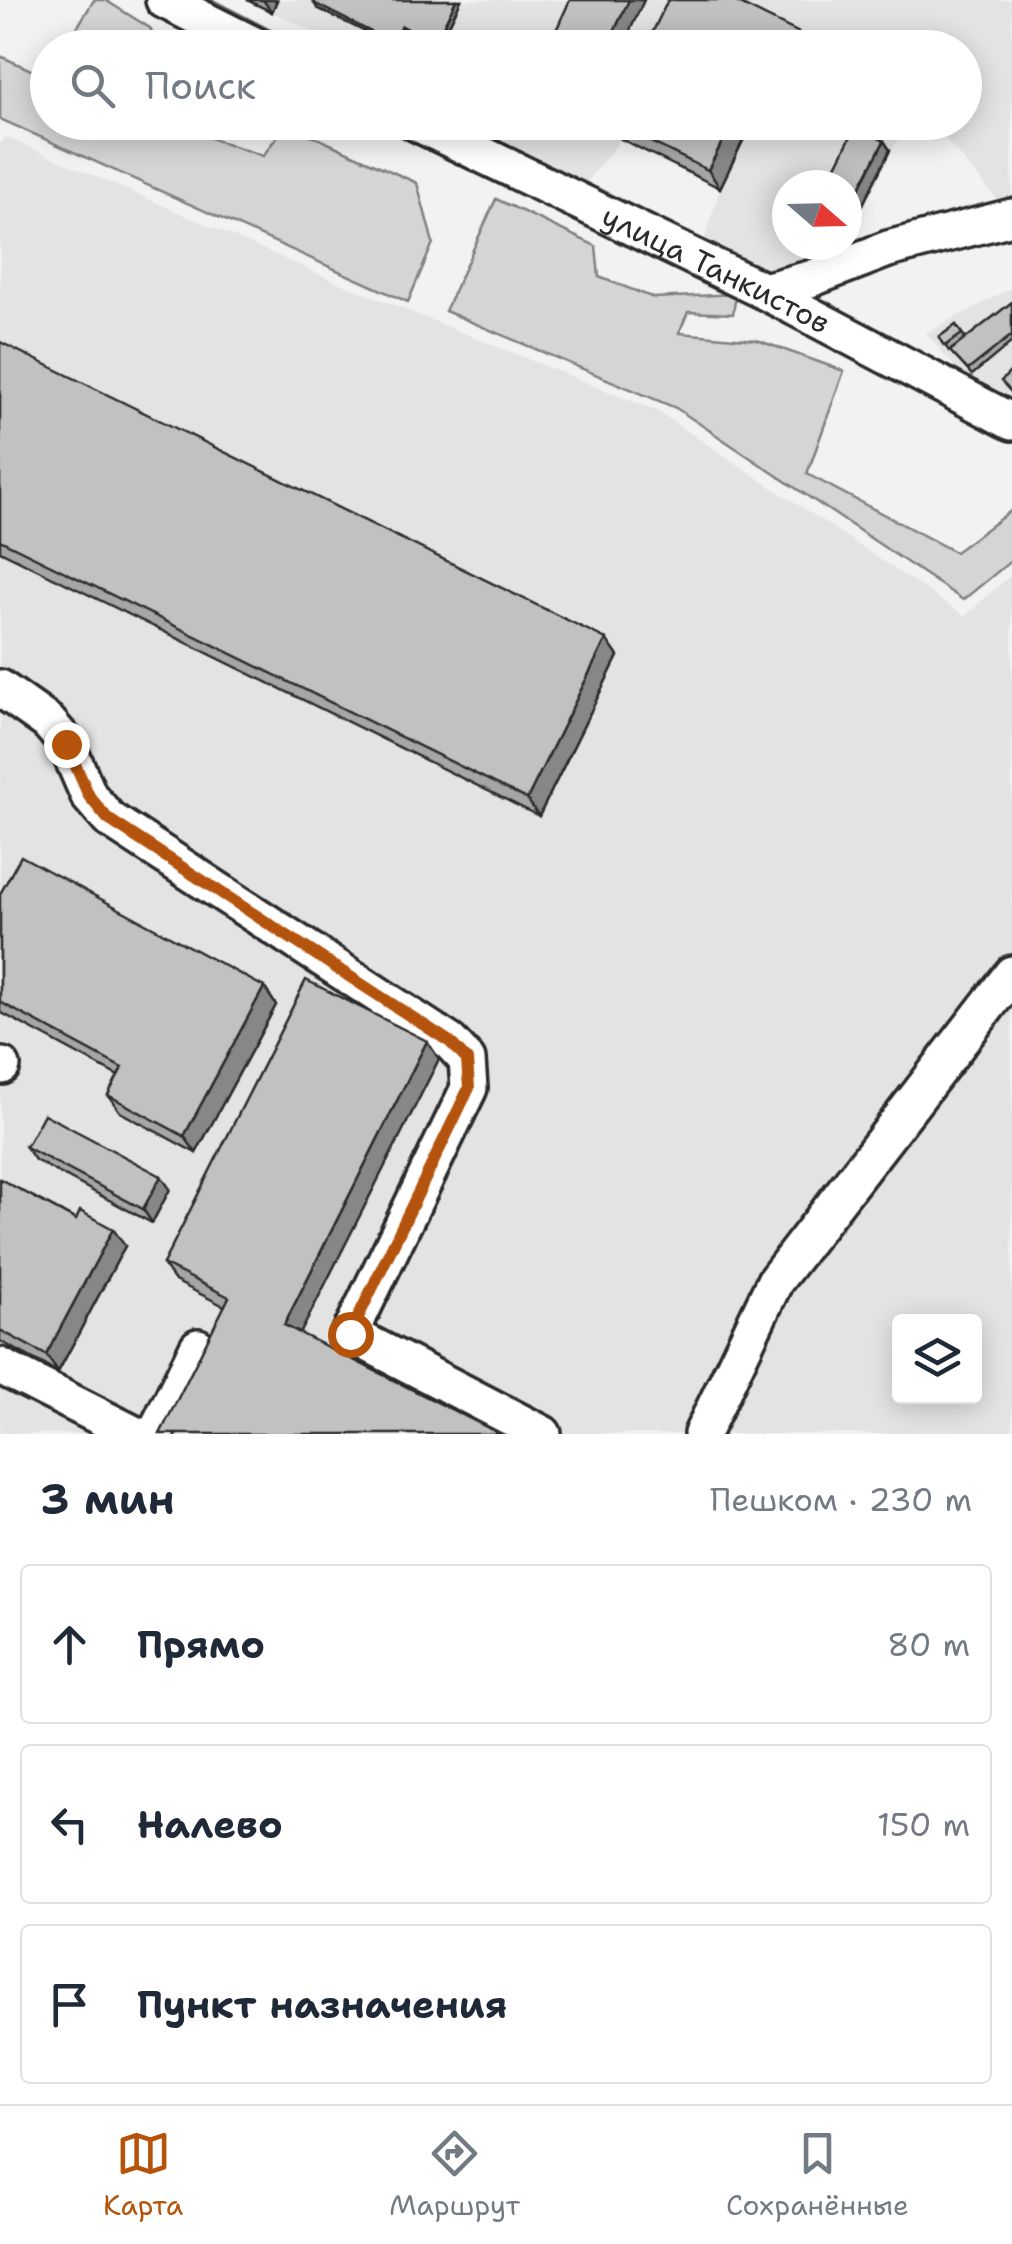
<!DOCTYPE html>
<html lang="ru">
<head>
<meta charset="utf-8">
<style>
	:root { --surface:#fff; --page:#f6f6f7; --text:#1f2937; --muted:#747a83; --line:#e0e1e3; --accent:#b45309 }
	body { margin:0; font-family:"Shantell Sans",sans-serif; background:var(--page); color:var(--text) }
	.controls { position:absolute; right:30px; bottom:30px; display:grid; overflow:hidden; border-radius:10px; box-shadow:0 5px 25px #0003 }
	.controls button { width:90px; height:90px; display:grid; place-items:center; padding:0; border:0; border-bottom:2px solid var(--line); background:var(--surface); color:var(--text); font:50px sans-serif }
	.compass { position:absolute; left:772px; top:170px; width:90px; height:90px; border-radius:50%; background:var(--surface); box-shadow:0 5px 25px #0003; rotate:110deg }
	.stop { position:absolute; width:30px; height:30px; margin:-22px; border:8px solid #b45309; border-radius:50%; background:#fff }
	.stop.end { background:#b45309; border-color:#fff; box-shadow:0 2px 10px #0008 }
	.list { margin:0; padding:0; list-style:none }
	h2 { display:flex; justify-content:space-between; align-items:center; height:130px; margin:0; padding:0 40px; font-size:42px }
	h2 small { font-size:32px; font-weight:400; color:var(--muted) }
	.list li { display:grid; grid-template-columns:65px 1fr auto; gap:30px; align-items:center; box-sizing:border-box; height:160px; margin:0 20px 20px; padding:0 20px; border:2px solid var(--line); border-radius:10px }
	.list b { display:block; font-size:38px; white-space:nowrap }
	.list em { font-size:32px; font-style:normal; color:var(--muted) }
	.icon { flex:none; width:55px; height:55px; fill:none; stroke:currentColor; stroke-width:2; stroke-linecap:round; stroke-linejoin:round }
	.map { position:relative; flex:none; width:1012px; height:1434px; overflow:hidden }
	.search { position:absolute; background:var(--surface); box-shadow:0 5px 25px #0003; left:30px; right:30px; top:30px; height:110px; display:flex; align-items:center; gap:25px; box-sizing:border-box; padding:0 35px; border-radius:55px; color:var(--muted); font-size:38px }
	.sheet { height:670px; background:var(--surface) }
	nav { display:flex; justify-content:space-around; align-items:center; box-sizing:border-box; height:140px; border-top:2px solid var(--line); background:var(--surface); font-size:28px; color:var(--muted) }
	nav a { display:grid; justify-items:center; gap:5px }
	nav .on { color:var(--accent) }
	.map>svg:first-child { display:block }
</style>
</head>
<body>
<div class="map">
<svg width="1012" height="1434" viewBox="0 0 1012 1434">
	<rect width="100%" height="100%" fill="#f2f2f2"/>
	<filter id="ink" filterUnits="userSpaceOnUse"><feTurbulence type="fractalNoise" baseFrequency=".01" numOctaves="2"/><feDisplacementMap in="SourceGraphic" scale="20" xChannelSelector="R" yChannelSelector="G"/><feConvolveMatrix kernelMatrix="1 2 1 2 8 2 1 2 1" color-interpolation-filters="sRGB"/></filter>
	<g filter="url(#ink)">
		<path fill="#e3e3e3" fill-rule="evenodd" d="M247,0H1012V200L1005,202L996,198L931,123L964,122V48L346,47Z
			M497,122L907,123L861,208L850,203L847,208V185H787V245H826L802,271L793,274L766,271L704,241L720,188L621,139L585,184L497,142L504,126Z
			M6,137L342,284L657,411L965,616L1012,574V1434H0V144ZM900,1322H974V1396H900Z
			M1012,288V408L966,380L926,333Z"/>
		<path fill="#d5d5d5" stroke="#808080" stroke-width="2.5" d="M94,0H105L150,28L158,47H65Z
			M0,56L47,77L48,122L187,123L190,131L263,156L286,124L417,183L433,243L408,302L0,119Z
			M496,199L596,246L599,277L654,298L736,294L733,314L688,312L679,333L757,340L844,371L807,474L955,552L1012,510V560L963,600L676,408L445,311Z"/>
		<g fill="none" stroke-linecap="round" stroke-linejoin="round">
			<path stroke="#787878" stroke-width="8" d="M207,0L299,48"/>
			<g stroke="#2b2b2b" stroke-width="42">
				<g id="minor">
					<path d="M164,0L260,48"/>
					<path id="s1" d="M415,122L764,291L1012,422"/>
					<path d="M764,291L810,279L888,249L1012,217"/>
					<path d="M0,688L48,722L66,743L89,796L109,819L450,1042L467,1060L469,1088L350,1334L543,1434"/>
					<path d="M0,1066H2"/>
					<path d="M0,1366L134,1434"/>
					<path d="M155,1434L198,1347"/>
					<path d="M702,1434L775,1281L1012,974"/>
				</g>
			</g>
			<use href="#minor" stroke="#fff" stroke-width="35"/>
		</g>
		<path fill="#a6a6a6" stroke="#2b2b2b" stroke-width="2.5" d="M247,0H277L272,12Z
			M461,0L438,47L405,31L396,47L317,8L314,3Z
			M609,122H752L720,188L621,139Z
			M884,141L890,150L861,208L850,203L847,208V185L827,184Z
			M1012,302V342L972,375L950,351L965,340L949,351L939,337L956,325L966,339Z
			M0,342L618,656L539,816L0,551Z
			M0,894L264,987L276,1005L196,1153L120,1112L108,1095L118,1076L0,1012Z
			M439,1059L224,1306L175,1281L163,1264Z
			M26,1147L170,1189L152,1223L35,1160Z
			M0,1179L125,1246L58,1372L0,1341Z"/>
		<path fill="#878787" stroke="#2b2b2b" stroke-width="2.5" d="M263,0H277L272,12Z
			M456,0H461L438,47L435,43Z
			M629,0H644L622,48H606Z
			M402,26L405,31L396,47L393,43Z
			M732,122H752L720,188L708,170Z
			M884,141L890,150L861,208L854,199Z
			M606,639L618,656L539,816L527,799Z
			M264,987L276,1005L196,1153L184,1136Z
			M427,1041L439,1059L296,1342L284,1325Z
			M161,1176L170,1189L152,1223L143,1209Z
			M113,1229L125,1246L58,1372L46,1355Z"/>
		<path fill="#c1c1c1" stroke="#2b2b2b" stroke-width="2.5" d="M316,0H456L435,43L402,26L393,43L314,3Z
			M570,0H629L606,48H548Z
			M668,0H732L830,48H645Z
			M610,122H732L708,170Z
			M856,126L884,141L854,199L847,196V185H811L814,177L827,184Z
			M1012,302V335L968,370L950,351Z
			M956,325L962,334L945,346L939,337Z
			M0,342L606,639L527,799L0,540Z
			M1012,370V393L1001,381Z
			M21,856L264,987L184,1136L108,1095L122,1068L0,1002V894Z
			M306,980L427,1041L284,1325L500,1434H160L229,1297L163,1264Z
			M44,1114L161,1176L143,1209L26,1147Z
			M0,1179L76,1220L80,1211L113,1229L46,1355L0,1330Z"/>
	</g>
	<g fill="none" stroke-linecap="round" stroke-linejoin="round" filter="url(#ink)">
		<path stroke="#b45309" stroke-width="12" d="M66,744L89,796L108,819L450,1042L467,1060L469,1088L350,1334"/>
	</g>
	<g text-anchor="middle" dominant-baseline="central" stroke-width="10" stroke-linejoin="round" paint-order="stroke">
		<g font-size="30" fill="#2b2b2b" stroke="#fff">
			<text stroke="none"><textPath href="#s1" startOffset="335">улица Танкистов</textPath></text>
		</g>
	</g>
</svg>
<div class="controls">
<button><svg class="icon" aria-label="layers" viewBox="0 0 24 24"><path d="M12 4l9 5-9 5-9-5zM3 14l9 5 9-5"/></svg></button>
</div>
<svg class="compass" viewBox="-18 -18 36 36"><path d="M0-13l5 13h-10z" fill="#e53935"/><path d="M0 13l5-13h-10z" fill="#747a83"/></svg>
<div class="stop" style="left:350px;top:1334px"></div>
<div class="stop end" style="left:66px;top:744px"></div>
<div class="search"><svg class="icon" aria-label="search" viewBox="0 0 24 24"><circle cx="10" cy="10" r="6"/><path d="M15 15l6 6"/></svg>Поиск</div>
</div>
<section class="sheet">
<h2>3 мин<small>Пешком · 230 m</small></h2>
<ul class="list">
<li><svg class="icon" aria-label="ahead" viewBox="0 0 24 24"><path d="M12 20V5M6 11l6-6 6 6"/></svg><div><b>Прямо</b></div><em>80 m</em></li>
<li><svg class="icon" aria-label="left" viewBox="0 0 24 24"><path d="M17 20v-9H6M10 6l-5 5 5 5"/></svg><div><b>Налево</b></div><em>150 m</em></li>
<li><svg class="icon" aria-label="arrive" viewBox="0 0 24 24"><path d="M6 21V4h12l-3 4 3 4H6"/></svg><div><b>Пункт назначения</b></div></li>
</ul>
</section>
<nav>
<a class="on"><svg class="icon" aria-label="map" viewBox="0 0 24 24"><path d="M3 6l6-2 6 2 6-2v14l-6 2-6-2-6 2zM9 4v14M15 6v14"/></svg>Карта</a>
<a><svg class="icon" aria-label="directions" viewBox="0 0 24 24"><path d="M12 3l9 9-9 9-9-9zM9 14v-3h6M13 9l2 2-2 2"/></svg>Маршрут</a>
<a><svg class="icon" aria-label="saved" viewBox="0 0 24 24"><path d="M7 4h10v16l-5-4-5 4z"/></svg>Сохранённые</a>
</nav>
</body>
</html>
